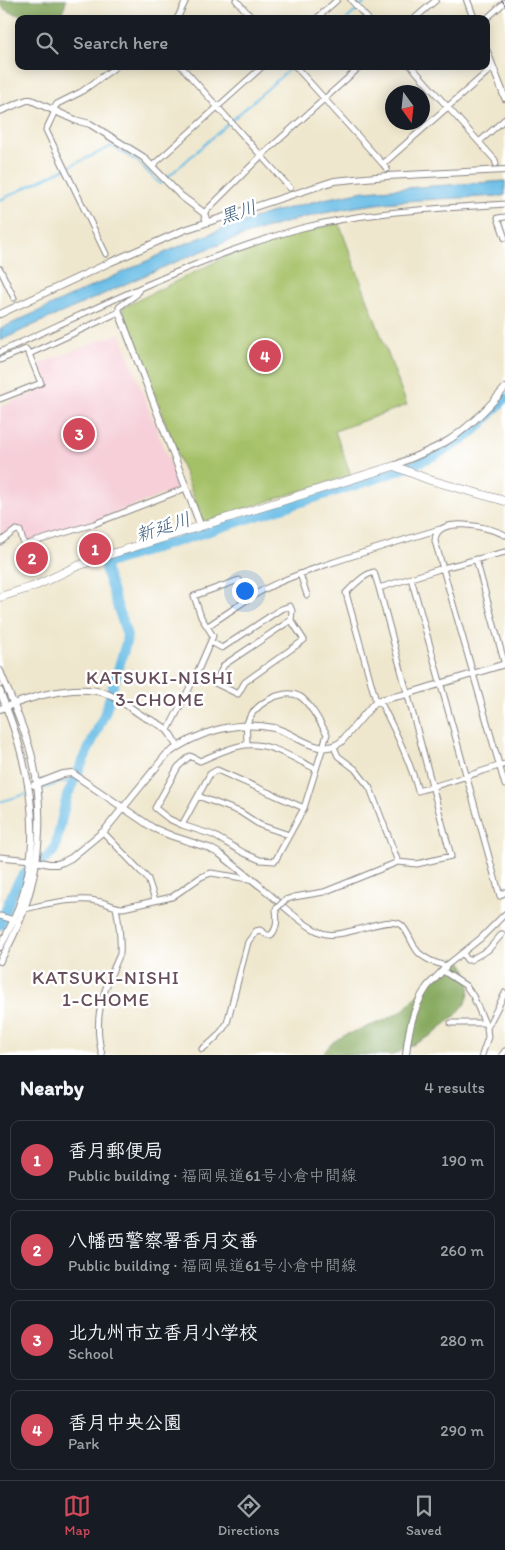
<!DOCTYPE html>
<html lang="en">
<head>
<meta charset="utf-8">
<style>
	:root { --surface:#171b24; --page:#242831; --text:#f1f3f6; --muted:#9ea1a6; --line:#363941; --accent:#d1495b }
	body { margin:0; font-family:Itim,"Klee One",sans-serif; background:var(--page); color:var(--text) }
	.compass { position:absolute; left:385px; top:85px; width:45px; height:45px; border-radius:50%; background:var(--surface); box-shadow:0 2px 12px #0003; rotate:165deg }
	.you { position:absolute; left:244px; top:590px; width:18px; height:18px; margin:-12px; border:4px solid #fff; border-radius:50%; background:#1a73e8; box-shadow:0 0 0 8px #1a73e833 }
	.badge { display:grid; place-items:center; width:32px; height:32px; border-radius:50%; background:var(--accent); color:#fff; font-size:16px; font-weight:700 }
	.pin { position:absolute; translate:-50% -50%; border:2px solid #fff; box-shadow:0 1px 5px #0006 }
	.list { margin:0; padding:0; list-style:none }
	h2 { display:flex; justify-content:space-between; align-items:center; height:65px; margin:0; padding:0 20px; font-size:21px }
	h2 small { font-size:16px; font-weight:400; color:var(--muted) }
	.list li { display:grid; grid-template-columns:32px 1fr auto; gap:15px; align-items:center; box-sizing:border-box; height:80px; margin:0 10px 10px; padding:0 10px; border:1px solid var(--line); border-radius:10px }
	.list b { display:block; font-size:19px; white-space:nowrap }
	.list p { margin:0; font-size:16px; white-space:nowrap; color:var(--muted) }
	.list em { font-size:16px; font-style:normal; color:var(--muted) }
	.icon { flex:none; width:28px; height:28px; fill:none; stroke:currentColor; stroke-width:2; stroke-linecap:round; stroke-linejoin:round }
	.map { position:relative; flex:none; width:505px; height:1055px; overflow:hidden }
	.search { position:absolute; background:var(--surface); box-shadow:0 2px 12px #0003; left:15px; right:15px; top:15px; height:55px; display:flex; align-items:center; gap:12px; box-sizing:border-box; padding:0 18px; border-radius:10px; color:var(--muted); font-size:19px }
	.sheet { height:425px; background:var(--surface) }
	nav { display:flex; justify-content:space-around; align-items:center; box-sizing:border-box; height:70px; border-top:1px solid var(--line); background:var(--surface); font-size:14px; color:var(--muted) }
	nav a { display:grid; justify-items:center; gap:2px }
	nav .on { color:var(--accent) }
	.map>svg:first-child { display:block }
</style>
</head>
<body>
<div class="map">
<svg width="505" height="1055" viewBox="0 0 505 1055">
	<rect width="100%" height="100%" fill="#fff"/>
	<filter id="ink" filterUnits="userSpaceOnUse"><feTurbulence type="fractalNoise" baseFrequency=".02" numOctaves="2"/><feDisplacementMap in="SourceGraphic" scale="10" xChannelSelector="R" yChannelSelector="G"/><feConvolveMatrix kernelMatrix="1 2 1 2 8 2 1 2 1" color-interpolation-filters="sRGB"/></filter>
	<filter id="wash" filterUnits="userSpaceOnUse"><feTurbulence type="fractalNoise" baseFrequency=".0096" numOctaves="4" result="noise"/><feDisplacementMap in="SourceGraphic" scale="20" xChannelSelector="R" yChannelSelector="G"/><feGaussianBlur stdDeviation="1.12" result="paint"/><feColorMatrix in="noise" values="0 0 0 0 0 0 0 0 0 0 0 0 0 0 0 0 0 1.4 0 .05"/><feComposite in="paint" operator="in"/></filter>
	<g filter="url(#wash)">
		<rect width="100%" height="100%" fill="#efe7cd"/>
		<path fill="#f6cfd9" d="M120,333L179,488L90,523L28,541L26,540L21,529L16,528L0,539V466L1,464L0,460V407L44,389L48,385L39,364Z"/>
		<path fill="#a5c167" stroke="#647251" d="M339,223L407,405L335,431L351,475L203,522L122,308L231,254L300,232Z"/>
		<path fill="#84a75c" stroke="#53644c" d="M0,0H66C65,6 62,14 57,18C49,23 14,15 6,10C2,7 1,5 0,0Z
			M454,958L459,959L464,965L470,982L469,993L466,1003L455,1016L430,1036L393,1055H324V1052L333,1042L345,1035L383,1021L402,1011Z"/>
		<path fill="#6abde6" stroke="#467090" d="M505,181V195L501,196C447,199 392,199 339,210C254,226 175,261 97,297C65,312 31,325 0,341V329L175,248L227,227L266,214L324,199L364,191Z"/>
		<g fill="none" stroke-linecap="round" stroke-linejoin="round">
			<path stroke="#6abde6" stroke-width="2" d="M347,19L368,0
				M0,200L112,146L138,162L160,184L293,66
				M40,790L62,782L74,781
				M0,802L26,794"/>
			<path stroke="#6abde6" stroke-width="10" d="M0,925C6,910 11,892 21,878C30,866 48,862 55,848L67,796L105,713L126,643L127,635L107,575L105,568L108,563C178,541 247,519 317,497C366,481 423,467 465,438C479,428 493,412 505,398"/>
		</g>
	</g>
	<g filter="url(#ink)">
		<g fill="none" stroke-linecap="round" stroke-linejoin="round">
			<g stroke="#888484" stroke-width="7">
				<path id="minor" d="M236,0L253,19
					M351,0L368,19
					M177,19L186,0
					M316,19L337,0
					M414,19L436,0
					M486,19L505,2
					M181,66L290,188
					M295,66L383,164L387,169
					M411,66L495,160L496,164
					M53,110L57,104L81,92L117,66
					M55,111L46,130L106,254
					M479,142L505,119
					M383,164L493,67
					M152,166L263,66
					M204,213L261,156L361,66
					M505,217L498,218L505,238
					M0,269L14,298
					M0,352C99,307 197,257 302,228C368,211 437,209 505,204
					M29,354L119,312V307L137,294L139,289
					M0,360L26,349L29,354L41,383L0,399
					M505,535C491,527 435,514 435,541L505,785
					M0,542L16,530L20,531L24,545L94,524L186,488
					M476,559L505,665
					M300,574L307,595
					M411,578L500,896L505,892
					M379,588L443,568L505,552
					M208,626L251,597
					M196,675L215,683L224,665L291,620L292,611L290,606L281,609L222,648L211,642
					M215,683L238,694L245,682L304,640L291,620
					M168,730L196,675L213,636L201,617L194,596L239,580L251,597C273,583 297,575 322,566C361,553 400,541 440,529
					M247,745C247,739 246,731 247,725C249,707 282,687 299,696C309,701 321,724 327,734L304,808L275,861L260,860L244,853L213,835L182,825L169,819L155,808L178,767L190,756L200,761C215,755 229,747 245,745C270,742 294,759 316,769
					M334,747L338,756L355,769L370,788L398,862
					M198,796L240,812L260,825L289,835
					M182,825L210,774L217,770L304,808
					M103,832L148,879L155,900
					M0,857L31,860
					M259,885C274,898 308,931 326,934C336,936 346,932 356,930C368,927 385,920 397,923C407,925 411,945 419,953C426,960 436,963 446,966L481,938L505,914
					M285,900L294,897L324,892L398,862L417,864L451,856L379,588L374,572C363,575 354,585 346,593L376,701L382,705C396,733 410,761 418,791C447,783 476,773 505,764
					M25,909C43,904 78,897 96,901C106,902 114,908 123,908L172,897L201,877L211,873L249,879
					M0,916L17,921
					M463,953L467,960H470L488,950L502,934
					M443,971L466,986L473,996L487,1028
					M451,1023H484
					M202,1049C213,1042 220,1035 227,1023L248,942L256,931L260,930L267,935H271C278,928 277,918 276,909
					M102,1055C92,1014 104,990 120,954C121,938 119,923 116,907
					M482,1055L488,1037L487,1028L505,993
					M502,1055L505,1051"/>
			</g>
			<g stroke="#888484" stroke-width="8">
				<path id="tertiary" d="M467,0L474,19
					M486,49L505,98
					M0,111L27,100H31L75,120L90,124L143,157L181,196L204,213L207,222
					M119,312L201,527
					M0,314L111,262L184,230L334,181L387,176L505,170
					M394,466C410,458 428,452 444,443C467,430 488,408 505,388
					M0,671C11,699 27,733 33,761C48,831 36,900 0,961
					M0,691C7,710 15,729 20,749C40,821 37,882 0,947
					M0,709C28,698 74,683 105,693C118,698 129,707 141,715C149,720 160,723 167,730C171,734 174,741 177,746
					M34,785L63,774L72,773L153,828L172,836L209,848L220,854L259,885
					M31,860L49,864H57L63,862L71,858L105,830L166,755C196,732 236,720 274,728C298,734 317,758 341,742L376,701L407,694L505,664
					M406,1055C408,1031 413,1007 427,987C433,980 441,974 446,966"/>
			</g>
			<g stroke="#888484" stroke-width="9">
				<path id="primary" d="M0,597L35,586L75,567L105,556L394,466L430,480L505,501"/>
			</g>
			<use href="#minor" stroke="#fff" stroke-width="5"/>
			<use href="#tertiary" stroke="#fff" stroke-width="6"/>
			<use href="#primary" stroke="#fff" stroke-width="8"/>
			<path stroke="#22223b" stroke-width="1" d="M502,0L505,5"/>
			<g stroke="#888484" stroke-width="7" stroke-linecap="butt">
				<path id="minor-bridge" d="M276,909L285,900"/>
			</g>
			<use href="#minor-bridge" stroke="#fff" stroke-width="5"/>
		</g>
	</g>
	<g text-anchor="middle" dominant-baseline="central" stroke-width="5" stroke-linejoin="round" paint-order="stroke">
		<g font-size="19" font-style="italic" fill="#3f607f" stroke="#fff">
			<text transform="translate(238 212) rotate(-18)">黒川</text>
			<text transform="translate(163 527) rotate(-18)">新延川</text>
		</g>
		<g font-size="19" letter-spacing="1" fill="#654d5a" stroke="#fff">
			<text x="160" y="677">KATSUKI-NISHI<tspan x="160" dy="22">3-CHOME</tspan></text>
			<text x="106" y="977">KATSUKI-NISHI<tspan x="106" dy="22">1-CHOME</tspan></text>
		</g>
	</g>
</svg>
<svg class="compass" viewBox="-18 -18 36 36"><path d="M0-13l5 13h-10z" fill="#e53935"/><path d="M0 13l5-13h-10z" fill="#9ea1a6"/></svg>
<div class="you"></div>
<div class="pin badge" style="left:95px;top:549px">1</div>
<div class="pin badge" style="left:32px;top:558px">2</div>
<div class="pin badge" style="left:79px;top:434px">3</div>
<div class="pin badge" style="left:265px;top:356px">4</div>
<div class="search"><svg class="icon" aria-label="search" viewBox="0 0 24 24"><circle cx="10" cy="10" r="6"/><path d="M15 15l6 6"/></svg>Search here</div>
</div>
<section class="sheet">
<h2>Nearby<small>4 results</small></h2>
<ul class="list">
<li><span class="badge">1</span><div><b>香月郵便局</b><p>Public building · 福岡県道61号小倉中間線</p></div><em>190 m</em></li>
<li><span class="badge">2</span><div><b>八幡西警察署香月交番</b><p>Public building · 福岡県道61号小倉中間線</p></div><em>260 m</em></li>
<li><span class="badge">3</span><div><b>北九州市立香月小学校</b><p>School</p></div><em>280 m</em></li>
<li><span class="badge">4</span><div><b>香月中央公園</b><p>Park</p></div><em>290 m</em></li>
</ul>
</section>
<nav>
<a class="on"><svg class="icon" aria-label="map" viewBox="0 0 24 24"><path d="M3 6l6-2 6 2 6-2v14l-6 2-6-2-6 2zM9 4v14M15 6v14"/></svg>Map</a>
<a><svg class="icon" aria-label="directions" viewBox="0 0 24 24"><path d="M12 3l9 9-9 9-9-9zM9 14v-3h6M13 9l2 2-2 2"/></svg>Directions</a>
<a><svg class="icon" aria-label="saved" viewBox="0 0 24 24"><path d="M7 4h10v16l-5-4-5 4z"/></svg>Saved</a>
</nav>
</body>
</html>
